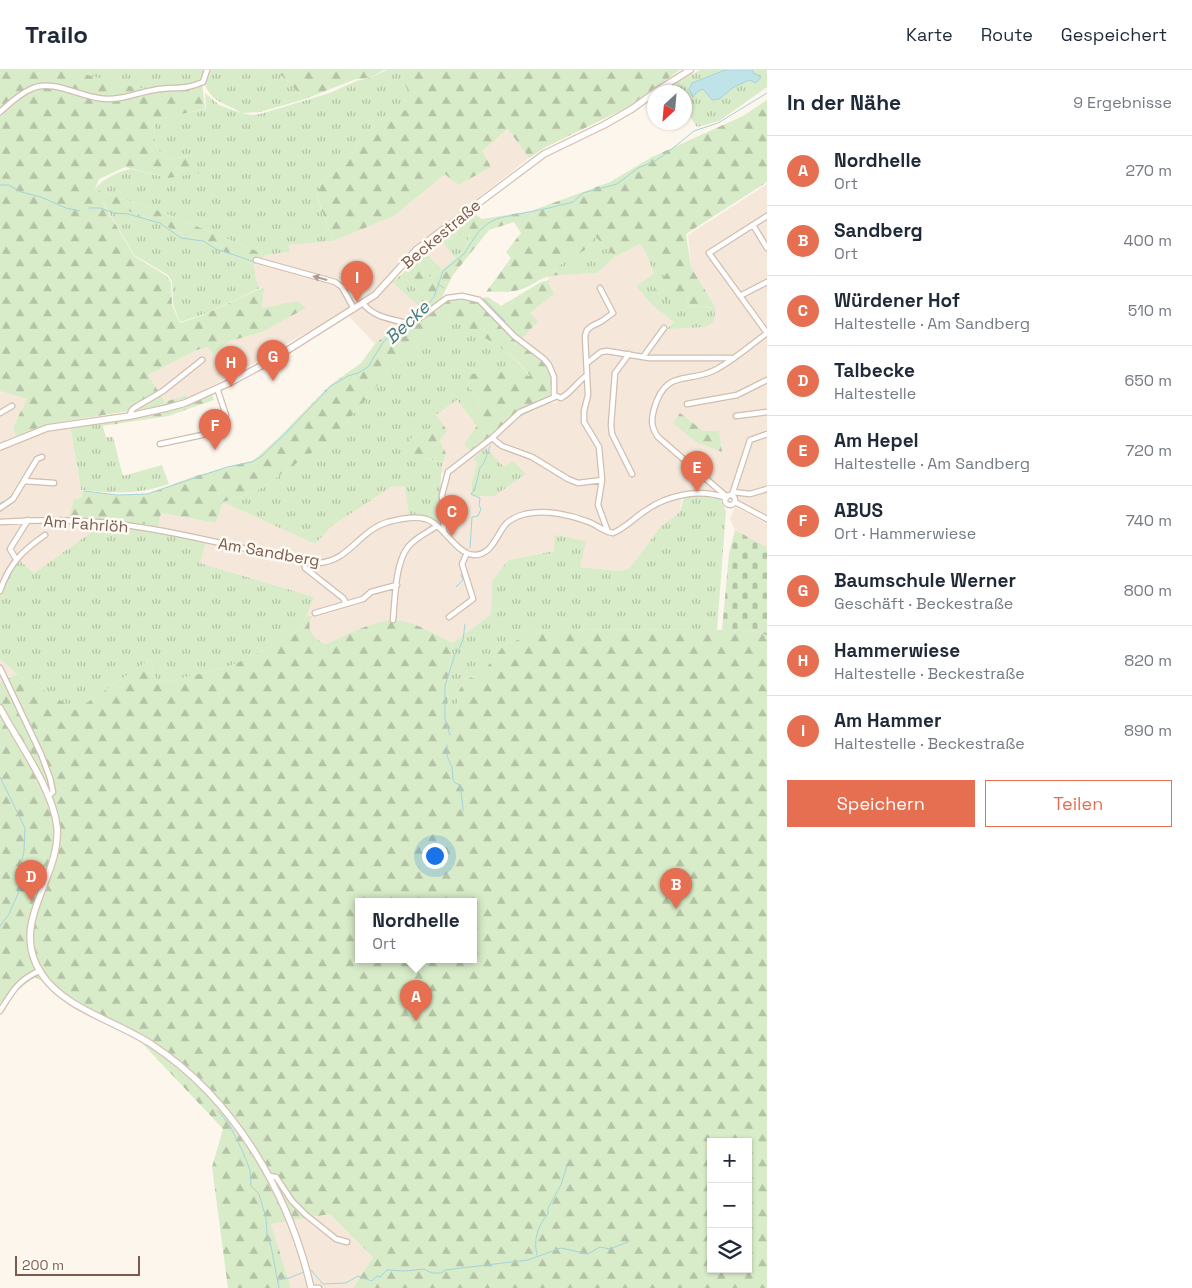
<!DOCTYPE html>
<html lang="de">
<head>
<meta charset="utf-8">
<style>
	:root { --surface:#fff; --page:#f6f6f7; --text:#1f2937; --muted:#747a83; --line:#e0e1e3; --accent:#e76f51 }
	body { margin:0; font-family:"Space Grotesk",sans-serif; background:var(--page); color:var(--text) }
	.controls { position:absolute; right:15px; bottom:15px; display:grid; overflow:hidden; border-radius:0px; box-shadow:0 1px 4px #0004 }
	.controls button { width:45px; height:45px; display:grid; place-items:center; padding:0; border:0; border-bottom:1px solid var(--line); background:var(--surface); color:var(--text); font:25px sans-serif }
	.compass { position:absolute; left:647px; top:15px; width:45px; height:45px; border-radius:50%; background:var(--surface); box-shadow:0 1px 4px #0004; rotate:206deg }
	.scale { position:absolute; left:15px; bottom:12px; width:125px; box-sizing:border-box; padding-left:5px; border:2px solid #7a5c4d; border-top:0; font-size:14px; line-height:18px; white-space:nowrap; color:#7a5c4d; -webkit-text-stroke:4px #fffaf3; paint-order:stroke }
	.you { position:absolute; left:434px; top:785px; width:18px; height:18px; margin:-12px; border:4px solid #fff; border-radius:50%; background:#1a73e8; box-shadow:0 0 0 8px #1a73e833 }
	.badge { display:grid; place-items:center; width:32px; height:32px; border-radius:50%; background:var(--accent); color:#fff; font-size:16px; font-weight:700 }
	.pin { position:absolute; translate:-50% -41px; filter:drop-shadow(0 1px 2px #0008) }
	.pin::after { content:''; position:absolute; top:26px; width:18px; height:15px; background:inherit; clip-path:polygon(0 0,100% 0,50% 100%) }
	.popup { position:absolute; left:355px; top:828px; width:122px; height:65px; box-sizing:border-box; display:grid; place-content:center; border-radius:0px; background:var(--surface); filter:drop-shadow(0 1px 4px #0005); font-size:16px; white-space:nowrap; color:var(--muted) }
	.popup b { font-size:19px; color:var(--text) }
	.popup::after { content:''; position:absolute; left:50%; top:100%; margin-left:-10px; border:10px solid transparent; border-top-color:var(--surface) }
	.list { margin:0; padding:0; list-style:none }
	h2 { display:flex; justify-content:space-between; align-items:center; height:65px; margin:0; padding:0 20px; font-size:21px }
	h2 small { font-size:16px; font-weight:400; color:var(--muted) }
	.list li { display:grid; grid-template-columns:32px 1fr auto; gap:15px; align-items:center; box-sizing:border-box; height:70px; padding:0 20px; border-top:1px solid var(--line) }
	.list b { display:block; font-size:19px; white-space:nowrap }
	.list p { margin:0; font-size:16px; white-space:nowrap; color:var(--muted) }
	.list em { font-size:16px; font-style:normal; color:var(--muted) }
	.actions { display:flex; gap:10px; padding:15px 20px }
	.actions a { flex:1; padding:11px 0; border:1px solid var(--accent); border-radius:0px; text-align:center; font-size:18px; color:var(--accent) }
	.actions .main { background:var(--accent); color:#fff }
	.icon { flex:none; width:28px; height:28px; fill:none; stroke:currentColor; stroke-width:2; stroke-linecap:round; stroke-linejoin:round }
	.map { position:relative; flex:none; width:767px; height:1218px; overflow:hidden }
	header { display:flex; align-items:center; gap:30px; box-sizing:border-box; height:70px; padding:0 25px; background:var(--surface); border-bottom:1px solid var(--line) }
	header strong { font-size:24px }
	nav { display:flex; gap:28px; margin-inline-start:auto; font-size:18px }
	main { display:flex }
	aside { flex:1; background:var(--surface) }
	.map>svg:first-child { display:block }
</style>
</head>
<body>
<header>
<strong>Trailo</strong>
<nav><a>Karte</a><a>Route</a><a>Gespeichert</a></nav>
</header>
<main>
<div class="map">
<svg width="767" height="1218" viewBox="0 0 767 1218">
	<defs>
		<pattern id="grass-tufts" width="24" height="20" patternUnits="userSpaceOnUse" patternTransform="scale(1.25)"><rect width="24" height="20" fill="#d8ecc9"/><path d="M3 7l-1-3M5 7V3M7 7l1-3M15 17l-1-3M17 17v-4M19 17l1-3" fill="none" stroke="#b4c2a5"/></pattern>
		<pattern id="forest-firs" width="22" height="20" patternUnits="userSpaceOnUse" patternTransform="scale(1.25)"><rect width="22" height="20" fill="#d8ecc9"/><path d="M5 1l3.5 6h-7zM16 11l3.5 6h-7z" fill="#b4c2a5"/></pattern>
		<pattern id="cemetery-stones" width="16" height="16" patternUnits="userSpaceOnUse" patternTransform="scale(1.25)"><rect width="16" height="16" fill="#d8ecc9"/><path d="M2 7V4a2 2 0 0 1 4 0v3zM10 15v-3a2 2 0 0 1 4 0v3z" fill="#b4c2a5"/></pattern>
	</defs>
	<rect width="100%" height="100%" fill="#fdf6ec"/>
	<path fill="#f5e8da" d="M509,59L529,88L436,161L455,188L442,200L419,176L388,208L419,235L375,274L345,242L288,273L244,299L187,328L186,325L165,332L148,305L197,280L208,277L213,283L230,271L262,262L298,231L262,238L264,217L260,218L256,209L254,196L266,185L289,182L287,175L333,171L394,146L445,104L459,114L491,97L481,81Z
		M767,114V446L739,432L738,425L714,420L682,424L680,442L660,457L629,499L619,501L580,497L554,481L508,490L492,511L491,544L453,573L422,557L360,559L326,574L314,568L308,558L312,545L306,547L314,527L200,493L207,467L158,458L161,443L216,453L223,432L315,474L333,455L393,416L406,417L409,452H425L440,462L448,460L444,424L448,406L441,402L446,384L440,370L436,345L457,330L477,356L534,336L557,332L559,326L555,322L556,307L548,289L522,268L538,251L530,243L549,214L548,205L597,203L615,187L640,174L645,181L654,203L636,216L652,235L674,252L667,258L716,238L691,197L688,165Z
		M0,321L27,329L13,357L18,372L47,360L70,356L82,428L69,452L100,456L34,503L16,487L0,518Z
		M735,437L762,451L767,448V477L735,460L730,449Z
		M0,586L17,604L0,613Z
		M330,1144L373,1187L353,1218H291L271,1154Z"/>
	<path fill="url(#grass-tufts)" d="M61,0H206L201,11C160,31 104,10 61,0Z
		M209,0H286L280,4L305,29L260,42L242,43L251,45L260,44L330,23L356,11L369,8L387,0H400L414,36L364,62L347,93L321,112L317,128L333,171L288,175L290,182L266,185L162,142L95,119C103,109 119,101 131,99L168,108L195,85L165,90L155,74L154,50L206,39L205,23L219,35L241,43C225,32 211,33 204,12Z
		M700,0H767V17L719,51L697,57L685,39L684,22H678L676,13Z
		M103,132L138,144L254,195L256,209L260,218L207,243L180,252L173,234L172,212L168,205L134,185Z
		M470,163L465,179L455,188L443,172L458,165Z
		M595,166L615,187L597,203L559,205L553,199L585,180Z
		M645,181L669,200L655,218L686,226L689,236L716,238L713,252L705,257L667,259L674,252L652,235L636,216L654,203Z
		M426,183L442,200L432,209L419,195Z
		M401,205L425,227L426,240L410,252L402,250L418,235L392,212Z
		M447,247C474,261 514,281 530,307L503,302L470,318L481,331L476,339L467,343L457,330L436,345L442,353L408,370L425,388L443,393C438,413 443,433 441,454L429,447H409L405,417L393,416L333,455L315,474L223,432L255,422L333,368L377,316Z
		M102,353L106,367H113L123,406L162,395L169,414C136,425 114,423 81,420L70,356Z
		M486,378L504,397L513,391L526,404L494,426H472V412L477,394L474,388Z
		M708,425L720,429L726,441L717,560L549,559L504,575L477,611L468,606L458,622L456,643H448L447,618L453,573L491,544L492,511L508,490L554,481L555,465L586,471L580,497L619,501L629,499L660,457L680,442L684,427Z
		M100,456L145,460L206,472L200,493L314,527L306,547L297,561L275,575L228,597L157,614L151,589L76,640L17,604L0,589V524L18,489L34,503Z"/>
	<path fill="url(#forest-firs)" fill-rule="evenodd" d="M0,0C20,0 41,0 61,0C107,5 158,35 202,12L205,39L154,50L155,74L165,90L195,85L199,103L168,108L125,97L99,109L95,119L162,142L266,185L254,195L138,144L103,133L134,186L167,206L171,213L172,235L180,253L203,245L264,217L262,238L298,231L306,238L262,262L230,271L213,284L208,277L197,280L148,305L165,332L186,325L187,328L167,335L47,354L16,366L13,357L27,329L0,321Z
		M286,0H384L369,8L356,9L305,29L280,4Z
		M400,0H680L628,37L546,77L529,88L508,59L482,81L491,97L458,115L445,104L394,146L333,171L317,127L321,112L347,93L364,62L413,36Z
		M767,30V112L686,164L691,197L716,238L689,236L686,226L658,230L655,218L669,200L645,181L640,174L615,187L595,166L585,180L553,199L559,205C539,206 537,214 522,219C512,223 497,221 486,222L511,188L506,182L521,163L514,152L489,160L453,205L441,229L426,240L425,227L401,205L406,200L408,193L422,179L426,183L419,195L432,209L465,179L470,164L458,165L443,172L439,166L472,142L482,149L531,141L610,112L652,87L743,46Z
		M549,210V214L554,224L530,243L538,251L519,272C539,288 558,299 549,327L520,342L473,384L464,374L477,356L467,343L476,339L481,331L470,318L468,305L481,302H503L530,306C514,281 473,261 447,247L377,316L333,368L255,422L223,432L216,453L161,443L158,458L145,454L69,450L74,429L82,428L81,421L117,425L148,424L192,407L254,390L278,368L330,315L361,293L375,274L398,254L409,257L418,254L443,233L457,228L468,230L488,227L501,236L541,212Z
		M212,324L214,330L168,346L103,356L102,353L169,341Z
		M680,343L703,361H719L722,382L696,372L673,353Z
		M442,353L447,361L440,370L446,384L443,393L409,383L403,375L408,370Z
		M313,545C304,558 313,569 326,574C346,565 368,553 392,550C410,549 437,565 453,573L447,618L448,643L456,642L458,622L468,606L477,610L504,575L549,559L746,560L767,565V1218H353L373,1187L330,1144L271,1154L291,1218H228L212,1097L223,1059L142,973L35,907L0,933V613L17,604L76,640L151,589L157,614L228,597L275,575L297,561L306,547ZM358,832H474V890H358ZM711,1072H748V1199H711Z"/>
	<path fill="url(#cemetery-stones)" d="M735,460L767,477V565L746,560H722L729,484Z"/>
	<path fill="#bfe3e8" stroke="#a5d3da" d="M725,0H753V3L761,7L756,13L749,10L734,17L719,29L712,30L703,19L697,22L693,27L689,19L692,13Z"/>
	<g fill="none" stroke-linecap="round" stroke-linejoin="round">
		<path stroke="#a5d3da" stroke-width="1" d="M0,115H9L21,122L41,127L66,138L80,141
			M89,138H100L114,143L128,144L160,153L181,168L203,171L216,179L252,191
			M438,214L444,218
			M484,229L505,251
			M407,251L425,238L434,227L443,201L463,185L479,161L490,152L499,148L549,138L573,132L583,123L617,114L638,98L655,91L668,82L694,61L718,53L767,23
			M518,347L538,337
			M497,366L506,358
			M84,421L117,425L147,424L227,397L252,392L262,386L285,364L331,316L348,306L358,303L368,297L384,271L404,254
			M9,429L18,417
			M0,433L6,431
			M470,478L472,447L478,446L481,439L479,435L480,428L471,424L475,418L480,398L484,393L490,376
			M456,517L463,510L461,505
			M450,665L445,649V616L455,584L459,579L463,570L465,554
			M447,675V686L452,697L453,710L455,713L460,715C461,724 463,732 463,741
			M0,707L25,758L24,781L19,804L20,819L9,844L0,856
			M218,1041L229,1054L242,1080L250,1100L251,1116L259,1124L266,1148L267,1165L271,1176L279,1218
			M537,1185C533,1170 538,1155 548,1144V1138L561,1115L567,1096
			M311,1200L323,1214L346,1213L358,1206L372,1211L377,1206L380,1207L387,1200L405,1201L424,1199L432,1203H441L445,1200L528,1190L561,1178L588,1184L600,1177L610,1179L628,1172
			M278,1210L289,1208L304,1202"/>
		<g stroke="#d1beb0" stroke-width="7">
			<path id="street" d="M0,42C9,34 19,24 31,19C51,9 77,25 98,28C118,32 135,23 154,20C173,16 183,21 203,12L207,0
				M767,146L709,183L767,263
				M753,155L767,178
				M256,190L335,212L342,217L354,239
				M740,226L767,212
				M363,233C373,248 394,249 409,254L416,251L447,228L462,226L479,230L514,266L544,289L549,295L554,307V325L561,328C572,322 577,312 587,305L588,325L584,341V352L599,377L602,410L598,435L608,462
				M629,284L615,303L611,355L612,364L632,404
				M643,287L664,258
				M587,293L601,282L607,281L649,288H731
				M587,305L585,266L587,260L592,256L602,251L613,243L600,218
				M687,334L737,325L767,310
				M0,343L12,336
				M130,346L131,341L134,338L163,321L202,290
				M736,346L767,342
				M492,368L502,376L532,387L568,409L578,413L602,410
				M160,374L202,365L220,358L226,345L217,318
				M24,411L54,413
				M733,422L750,424L767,419
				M725 430a5 5 0 1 1 10 0a5 5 0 1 1-10 0Z
				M732,425L750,370L767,364
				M727,427L658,367C651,357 651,350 654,339C666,297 688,315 717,299C735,289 751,275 767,263
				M735,432L767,449
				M0,438L13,429L37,389L42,387
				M0,452C45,449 100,450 145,458C203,467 260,484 318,493C350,491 358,461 388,452C399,449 415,446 426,449C444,455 456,484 474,485C492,485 496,466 505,455C510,449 518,446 525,444C545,439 571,445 589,452C597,455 604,462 613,463C625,458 634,448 645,441C667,425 700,418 726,428
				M444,461L442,425L448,402L492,368L520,342L555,327
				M16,489L10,479L28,450
				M304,491L305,498L343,528L346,533
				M0,521C9,494 22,481 45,465
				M315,543L363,529L371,522L397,515
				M449,547L473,529L462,494L467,483
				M393,550C395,530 395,493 408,477C415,468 428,462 437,456
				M0,598L41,684L50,708L53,722L48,726
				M0,941C12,922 17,911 39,901
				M269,1106L276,1107L292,1131L306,1145L336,1169L347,1172
				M313,1218H319"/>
		</g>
		<g stroke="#d6c0b0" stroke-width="8">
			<path id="secondary" d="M655,22L690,0
				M0,377L47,358L130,346L167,338L185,333L231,312L272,290L375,225L416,180L544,84L604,55L632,39L654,23
				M0,638C18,672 53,719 57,757C61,809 8,852 41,903C63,938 116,951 151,974C234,1028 289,1123 311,1218"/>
		</g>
		<use href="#street" stroke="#fff" stroke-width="4.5"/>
		<use href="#secondary" stroke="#fff" stroke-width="5.5"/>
	</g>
	<defs><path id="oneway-solid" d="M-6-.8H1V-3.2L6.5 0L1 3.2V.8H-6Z" transform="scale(1.25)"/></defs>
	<use fill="#af9d94" href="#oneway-solid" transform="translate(320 208) rotate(-165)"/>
	<g text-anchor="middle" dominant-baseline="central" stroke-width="5" stroke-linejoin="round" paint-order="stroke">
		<g font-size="16" fill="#7a5c4d" stroke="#fffaf3">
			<text transform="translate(441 164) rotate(-40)">Beckestraße</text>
			<text transform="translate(86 454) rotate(4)">Am Fahrlöh</text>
			<text transform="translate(269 482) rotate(10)">Am Sandberg</text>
		</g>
		<g font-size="18" font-style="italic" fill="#437c86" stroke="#fffaf3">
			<text transform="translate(407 252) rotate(-43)">Becke</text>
		</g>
	</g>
</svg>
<div class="controls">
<button>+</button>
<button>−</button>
<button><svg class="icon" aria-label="layers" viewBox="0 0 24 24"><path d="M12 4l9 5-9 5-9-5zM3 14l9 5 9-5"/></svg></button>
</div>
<svg class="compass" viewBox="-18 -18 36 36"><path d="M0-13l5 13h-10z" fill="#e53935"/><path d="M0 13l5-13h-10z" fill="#747a83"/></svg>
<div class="scale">200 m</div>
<div class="you"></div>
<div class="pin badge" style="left:416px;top:951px">A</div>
<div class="popup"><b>Nordhelle</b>Ort</div>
<div class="pin badge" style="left:676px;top:839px">B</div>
<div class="pin badge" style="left:452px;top:466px">C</div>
<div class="pin badge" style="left:31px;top:831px">D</div>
<div class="pin badge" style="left:697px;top:422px">E</div>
<div class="pin badge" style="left:215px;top:380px">F</div>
<div class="pin badge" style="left:273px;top:311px">G</div>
<div class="pin badge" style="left:231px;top:317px">H</div>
<div class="pin badge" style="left:357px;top:232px">I</div>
</div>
<aside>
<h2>In der Nähe<small>9 Ergebnisse</small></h2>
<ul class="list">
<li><span class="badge">A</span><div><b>Nordhelle</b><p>Ort</p></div><em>270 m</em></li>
<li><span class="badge">B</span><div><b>Sandberg</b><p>Ort</p></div><em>400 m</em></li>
<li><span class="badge">C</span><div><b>Würdener Hof</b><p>Haltestelle · Am Sandberg</p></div><em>510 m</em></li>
<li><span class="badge">D</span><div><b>Talbecke</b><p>Haltestelle</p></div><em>650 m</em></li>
<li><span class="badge">E</span><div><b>Am Hepel</b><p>Haltestelle · Am Sandberg</p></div><em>720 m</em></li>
<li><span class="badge">F</span><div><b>ABUS</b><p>Ort · Hammerwiese</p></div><em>740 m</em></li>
<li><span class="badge">G</span><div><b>Baumschule Werner</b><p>Geschäft · Beckestraße</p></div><em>800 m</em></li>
<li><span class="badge">H</span><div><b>Hammerwiese</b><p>Haltestelle · Beckestraße</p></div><em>820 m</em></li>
<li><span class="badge">I</span><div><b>Am Hammer</b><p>Haltestelle · Beckestraße</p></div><em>890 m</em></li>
</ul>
<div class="actions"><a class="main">Speichern</a><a>Teilen</a></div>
</aside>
</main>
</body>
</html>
